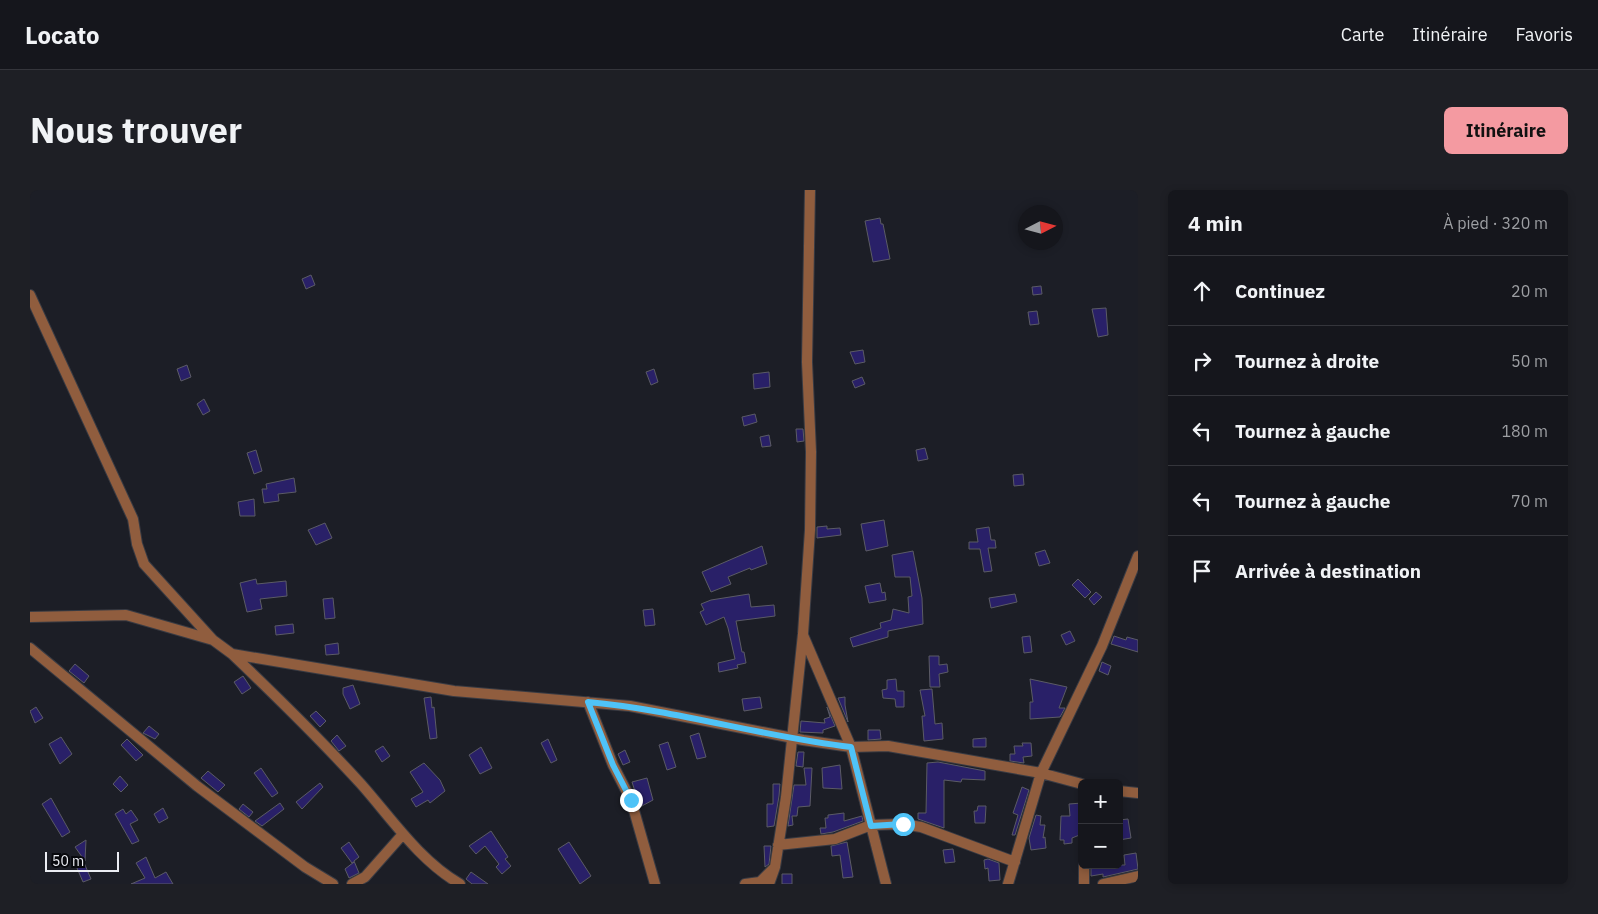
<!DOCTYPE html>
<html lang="fr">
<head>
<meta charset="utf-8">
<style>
	:root { --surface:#15161c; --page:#1e1f25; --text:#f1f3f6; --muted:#9d9fa3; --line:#34353b; --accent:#f49aa1 }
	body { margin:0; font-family:"IBM Plex Sans",sans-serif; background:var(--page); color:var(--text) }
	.controls { position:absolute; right:15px; bottom:15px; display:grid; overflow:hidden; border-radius:8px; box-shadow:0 2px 8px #0003 }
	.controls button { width:45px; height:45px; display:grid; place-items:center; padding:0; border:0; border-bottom:1px solid var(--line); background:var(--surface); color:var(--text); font:25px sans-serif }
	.compass { position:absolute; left:988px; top:15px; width:45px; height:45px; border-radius:50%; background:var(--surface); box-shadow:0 2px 8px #0003; rotate:84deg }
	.scale { position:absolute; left:15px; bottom:12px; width:74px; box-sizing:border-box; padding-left:5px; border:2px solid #ebedf3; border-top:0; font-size:14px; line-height:18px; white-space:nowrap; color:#ebedf3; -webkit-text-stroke:4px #07080c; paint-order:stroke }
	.stop { position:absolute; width:15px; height:15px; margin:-11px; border:4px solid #4fc3f7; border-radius:50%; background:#fff }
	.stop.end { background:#4fc3f7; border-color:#fff; box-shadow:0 1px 5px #0008 }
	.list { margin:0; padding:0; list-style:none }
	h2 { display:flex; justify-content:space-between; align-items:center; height:65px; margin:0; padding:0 20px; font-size:21px }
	h2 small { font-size:16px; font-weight:400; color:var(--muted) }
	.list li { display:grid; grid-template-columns:32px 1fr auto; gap:15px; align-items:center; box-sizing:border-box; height:70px; padding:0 20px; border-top:1px solid var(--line) }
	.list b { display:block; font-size:19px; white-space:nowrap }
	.list em { font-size:16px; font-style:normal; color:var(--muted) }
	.icon { flex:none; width:28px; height:28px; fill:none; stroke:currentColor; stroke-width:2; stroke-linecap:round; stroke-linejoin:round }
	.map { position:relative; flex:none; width:1108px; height:694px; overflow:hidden; border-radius:8px }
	header { display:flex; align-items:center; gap:30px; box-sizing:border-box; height:70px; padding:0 25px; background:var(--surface); border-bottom:1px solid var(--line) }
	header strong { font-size:24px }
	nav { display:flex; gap:28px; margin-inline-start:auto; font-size:18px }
	.intro { display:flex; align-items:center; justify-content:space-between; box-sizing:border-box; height:120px; padding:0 30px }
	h1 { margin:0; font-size:35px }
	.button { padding:12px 22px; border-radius:8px; background:var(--accent); color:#111; font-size:18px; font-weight:700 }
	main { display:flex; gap:30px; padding:0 30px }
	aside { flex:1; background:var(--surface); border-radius:8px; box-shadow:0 2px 8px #0003 }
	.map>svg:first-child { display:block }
</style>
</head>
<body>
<header>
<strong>Locato</strong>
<nav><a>Carte</a><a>Itinéraire</a><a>Favoris</a></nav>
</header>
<div class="intro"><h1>Nous trouver</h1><a class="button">Itinéraire</a></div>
<main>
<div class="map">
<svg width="1108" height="694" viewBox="0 0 1108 694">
	<rect width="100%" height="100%" fill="#1c1e26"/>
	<path fill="#292068" stroke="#5b5b65" d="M850,28L851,34H853L860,69L843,72L835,31Z
		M281,85L285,95L276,99L272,89Z
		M1011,96L1012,104L1003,105L1002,97Z
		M1076,118L1078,145L1068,147L1062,119Z
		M1007,121L1009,134L1000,135L998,122Z
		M833,160L835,172L825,174L820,162Z
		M157,175L161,187L151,191L147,179Z
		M624,179L628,192L621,195L616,182Z
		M739,182L740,197L724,199L723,184Z
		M832,187L835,194L825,198L822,191Z
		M174,209L180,221L173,225L167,214Z
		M725,224L727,232L714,236L712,227Z
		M766,239H773L774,251L767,252Z
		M739,245L741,256L732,257L730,247Z
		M895,258L898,269L888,271L886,260Z
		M226,260L232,281L224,284L217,263Z
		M993,284L994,295L984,296L983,285Z
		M264,288L266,302L248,304L249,311L234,313L232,299H237L236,294Z
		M224,309L225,326H210L208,312Z
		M854,330L858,356L836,361L831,334Z
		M295,333L302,348L286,355L278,340Z
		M797,336V339L810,338L811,345L787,348V337Z
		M959,337L961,350H965L966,358H958L962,381L954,382L950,359H939V352H948L946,339Z
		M732,356L737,374L721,380L720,378L698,387L701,394L681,402L672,382Z
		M1015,360L1020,373L1009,376L1005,363Z
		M883,361L892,408L893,434L858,441V447L823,457L820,448L851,438L850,433L861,430L863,419L879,423L878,407L882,406L880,387H865L862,365Z
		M226,389L227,394L256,391L257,406L230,409L232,419L217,422L210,393Z
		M1048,389L1061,402L1055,408L1042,395Z
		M850,393L852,403L855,402L856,410L839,413L835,396Z
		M1066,402L1072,407L1064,415L1059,409Z
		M719,404L721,417L744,415L745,426L706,431L712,462H714L716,473L707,475L708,478L689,482L688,473L705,469L698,438L694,427L676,435L670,422L674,420L671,414L681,410Z
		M985,404L987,412L961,418L959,408Z
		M303,408L305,428L295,429L293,409Z
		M623,419L625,435L615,436L613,420Z
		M263,434L264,443L246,445L245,436Z
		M1040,441L1045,451L1036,455L1031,445Z
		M1000,446L1002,462L994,463L992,447Z
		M1084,446L1096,450L1097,447L1108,450V462L1081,454Z
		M308,453L309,464L296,465L295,455Z
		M899,466H909V475L917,474L918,482L909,484L910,497H900Z
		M1072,472L1081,476L1078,485L1069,481Z
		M45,474L59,486L54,493L39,481Z
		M213,486L221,498L212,504L204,492Z
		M866,489L867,501H874V517H866L865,509L853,508L852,500L857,499V490Z
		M1000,489L1037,497L1029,518H1035L1030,527L1000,529V512H1003Z
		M323,495L330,514L320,519L313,504V498Z
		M902,499L905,534L912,533L913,549L894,551L892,526H895L890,500Z
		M401,507L402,518L404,517L407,548L400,549L394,508Z
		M730,507L732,518L714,521L712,509Z
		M815,507V515L818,532L808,508Z
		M6,517L13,528L5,533L0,521Z
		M797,517L805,536L793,540V543L770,542L771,531L795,533L794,529L800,527Z
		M286,521L296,531L290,537L280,526Z
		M119,536L129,544L125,549L113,543Z
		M838,540H850L851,549L838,550Z
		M669,543L676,567L667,569L660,546Z
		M307,545L316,556L309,561L301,551Z
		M31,547L42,564L30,574L19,554Z
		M956,548V557H943V549Z
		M97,549L113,565L106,571L91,555Z
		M518,549L527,570L521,573L511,553Z
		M638,552L646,577L637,580L629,555Z
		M992,553H1001L1002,566L993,567L994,573L980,571V564H985L984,556H993Z
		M353,556L360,566L352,572L345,561Z
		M451,557L462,578L450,584L439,565Z
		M595,560L600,572L593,575L588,564Z
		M768,562H774L773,577L766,576Z
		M908,572L955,581V590L932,589L931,592L914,590V638L888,629V623H896L897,573Z
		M394,573L410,590L415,601L400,613L398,610L386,617L381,609L393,602L380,582Z
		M810,575L812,599L793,598L792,578Z
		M231,578L248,603L242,607L224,583Z
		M774,578H782L780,616L768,617L767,626H762L763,635L758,636L764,595H776Z
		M178,581L195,595L188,602L171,588Z
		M90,586L98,595L91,602L83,594Z
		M617,588L623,610L610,617L602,592Z
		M290,593L293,597L272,619L266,612Z
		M743,594H750L749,606L744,636L737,637V614H743Z
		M992,597L999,600L985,645H982L988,625L983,623Z
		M21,608L40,642L32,647L12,614Z
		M250,613L254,619L232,636L225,631Z
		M1052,613V644L1042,648V653L1034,654V650H1030L1031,626H1040L1039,614Z
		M213,614L223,622L219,627L209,619Z
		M948,616H956L955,633H945L944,621H947Z
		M133,618L138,628L129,633L124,624Z
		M93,619L96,624L101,620L108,630L100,634L109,651L102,654L85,624Z
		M814,623V631L832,626L833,631L803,642L791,644L790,638H796L795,628H798V625Z
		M1006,625L1011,626L1010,635H1015L1013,648L1015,647L1016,658L1001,660L999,648Z
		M1098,629L1101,648L1089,650V630Z
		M461,641L478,667L475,669L481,676L472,684L466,677L469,674L455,656L446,664L439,656Z
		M56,650L55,671L45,657Z
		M319,652L329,667L324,671L329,683L319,688L315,679L324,672L322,673L311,658Z
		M539,652L561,686L550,694L528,659Z
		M817,652L823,687L813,688L810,665L802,666L801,656Z
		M734,656H741L739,674L735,677Z
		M923,659L925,672L915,673L913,660Z
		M1106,663L1108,679L1073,687V684L1061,686V678L1066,675H1095L1094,665Z
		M116,667L125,688L136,682L143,694H101L115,688L106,673Z
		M52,668L61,689L53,692L44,671Z
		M958,669L969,673L970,690L959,691L958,678L955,679L954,670Z
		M441,682L458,694H442L436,689Z
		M752,684H762V694H752Z"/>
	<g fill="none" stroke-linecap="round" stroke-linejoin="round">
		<g stroke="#393b43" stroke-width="12">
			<path id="street" d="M0,105L103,329L107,354L114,374L183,450L202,464L424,501L600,516L773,550L821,557L858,556L1011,583L1052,594
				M0,427L96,425L183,450
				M773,445L821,557L856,694
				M0,458L167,596L275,677L303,694
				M202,464C246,506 290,549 331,594C362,629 389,670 430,694
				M558,512L583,575L601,610L625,694
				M1089,601L1108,603
				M748,655L805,649L841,635L873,634L891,637L985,672
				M1054,675V694
				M322,694L335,687L373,644
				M715,694L730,692L744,678
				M739,694L745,677L756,607L773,444L780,340L781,262L777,172L780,0
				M978,694L1011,583L1072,456L1108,366
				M1073,694L1108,686"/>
		</g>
		<use href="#street" stroke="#905d3e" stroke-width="10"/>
	</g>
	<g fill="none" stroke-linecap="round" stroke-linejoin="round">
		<path stroke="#4fc3f7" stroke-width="6" d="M601,610L583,575L558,512C647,520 733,547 821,557L841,636L873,634"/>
	</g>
</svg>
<div class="controls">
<button>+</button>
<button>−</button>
</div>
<svg class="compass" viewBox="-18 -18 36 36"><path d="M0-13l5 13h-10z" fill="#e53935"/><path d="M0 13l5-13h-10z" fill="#9d9fa3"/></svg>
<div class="scale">50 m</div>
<div class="stop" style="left:873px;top:634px"></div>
<div class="stop end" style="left:601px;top:610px"></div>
</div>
<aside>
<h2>4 min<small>À pied · 320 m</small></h2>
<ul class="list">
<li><svg class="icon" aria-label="ahead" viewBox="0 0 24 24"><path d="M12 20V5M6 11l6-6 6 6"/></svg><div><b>Continuez</b></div><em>20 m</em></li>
<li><svg class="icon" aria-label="right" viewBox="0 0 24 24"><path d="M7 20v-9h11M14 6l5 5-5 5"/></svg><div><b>Tournez à droite</b></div><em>50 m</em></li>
<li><svg class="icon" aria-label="left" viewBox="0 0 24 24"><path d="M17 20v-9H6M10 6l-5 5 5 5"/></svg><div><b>Tournez à gauche</b></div><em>180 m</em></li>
<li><svg class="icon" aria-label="left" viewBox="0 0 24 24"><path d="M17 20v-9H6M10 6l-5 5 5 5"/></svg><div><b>Tournez à gauche</b></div><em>70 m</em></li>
<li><svg class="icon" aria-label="arrive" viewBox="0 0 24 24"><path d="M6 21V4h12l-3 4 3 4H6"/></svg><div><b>Arrivée à destination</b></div></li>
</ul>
</aside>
</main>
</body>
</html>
